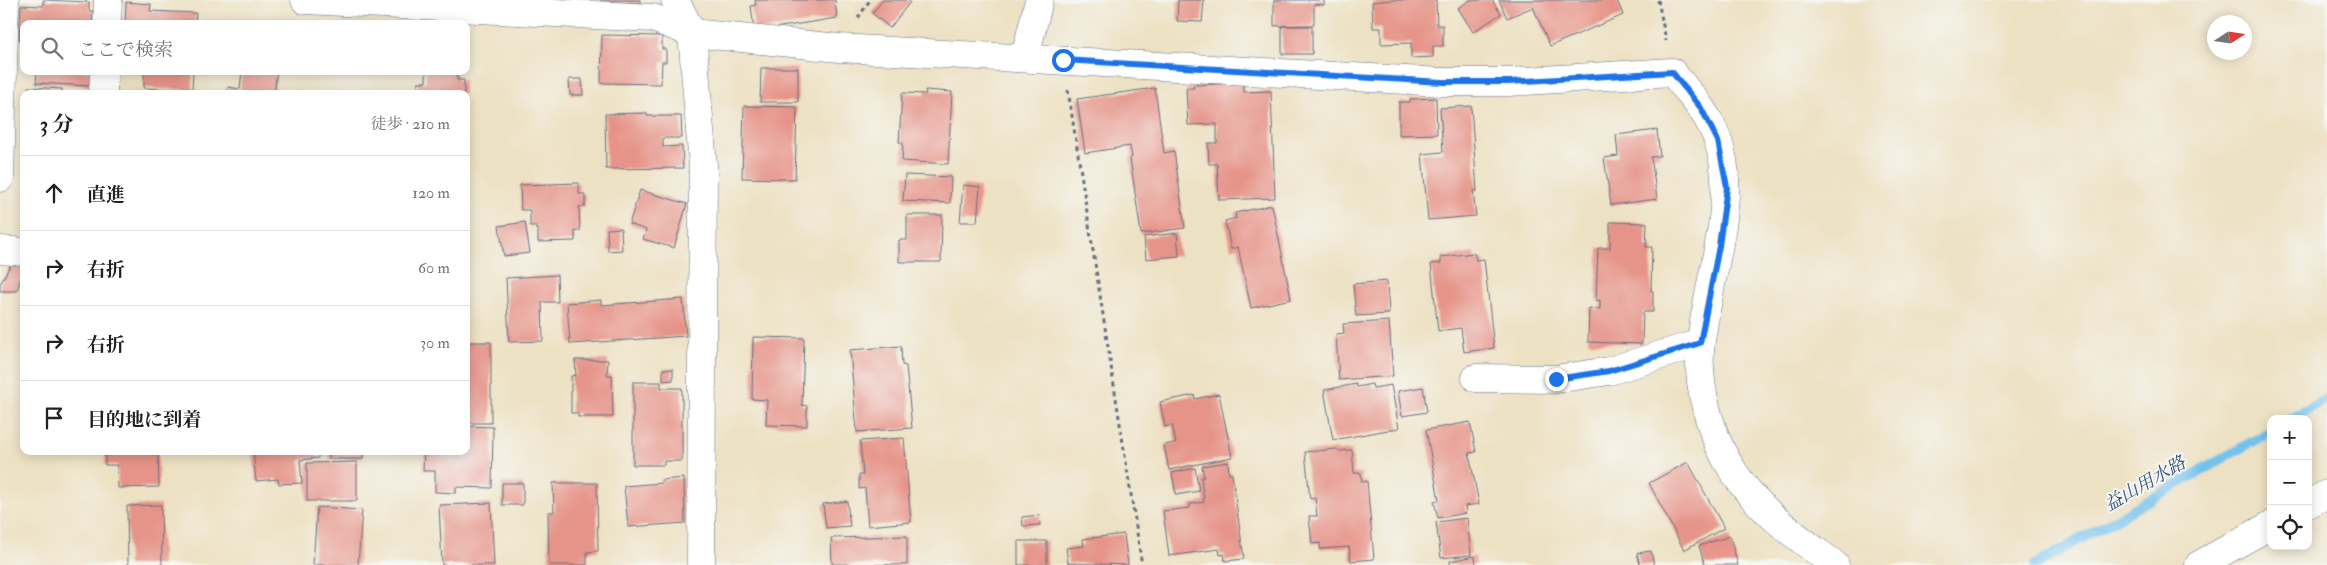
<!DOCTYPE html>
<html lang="ja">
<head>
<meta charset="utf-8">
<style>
	:root { --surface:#fff; --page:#f6f6f6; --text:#202124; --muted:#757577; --line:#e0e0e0 }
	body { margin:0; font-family:"IM FELL Double Pica","Noto Serif JP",serif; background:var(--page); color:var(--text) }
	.controls { position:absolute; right:15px; bottom:15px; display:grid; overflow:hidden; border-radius:10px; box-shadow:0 2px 12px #0003 }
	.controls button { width:45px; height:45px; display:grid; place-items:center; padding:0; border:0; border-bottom:1px solid var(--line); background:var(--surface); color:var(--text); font:25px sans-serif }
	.compass { position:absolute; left:2207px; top:15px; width:45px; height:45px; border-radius:50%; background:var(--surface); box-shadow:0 2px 12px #0003; rotate:78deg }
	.stop { position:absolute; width:15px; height:15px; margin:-11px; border:4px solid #1a73e8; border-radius:50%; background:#fff }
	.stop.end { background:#1a73e8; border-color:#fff; box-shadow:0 1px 5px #0008 }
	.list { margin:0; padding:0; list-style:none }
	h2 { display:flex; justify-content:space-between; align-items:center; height:65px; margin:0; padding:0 20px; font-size:21px }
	h2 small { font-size:16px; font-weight:400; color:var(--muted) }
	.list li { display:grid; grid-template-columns:32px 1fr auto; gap:15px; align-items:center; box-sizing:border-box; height:75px; padding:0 20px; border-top:1px solid var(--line) }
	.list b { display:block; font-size:19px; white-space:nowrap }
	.list em { font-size:16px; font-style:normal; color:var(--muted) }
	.icon { flex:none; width:28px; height:28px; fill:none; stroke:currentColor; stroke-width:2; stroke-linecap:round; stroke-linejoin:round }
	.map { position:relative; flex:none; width:2327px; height:565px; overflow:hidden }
	.search { position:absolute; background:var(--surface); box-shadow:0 2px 12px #0003; left:20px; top:20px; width:450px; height:55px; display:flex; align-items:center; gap:12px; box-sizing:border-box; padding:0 18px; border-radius:10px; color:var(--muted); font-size:19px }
	.panel { position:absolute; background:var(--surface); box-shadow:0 2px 12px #0003; left:20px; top:90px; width:450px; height:365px; border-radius:10px }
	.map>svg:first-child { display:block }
</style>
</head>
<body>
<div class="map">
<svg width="2327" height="565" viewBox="0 0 2327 565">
	<rect width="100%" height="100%" fill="#f6f6f2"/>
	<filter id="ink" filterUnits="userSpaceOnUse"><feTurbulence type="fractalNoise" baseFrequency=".02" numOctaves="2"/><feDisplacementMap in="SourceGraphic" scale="10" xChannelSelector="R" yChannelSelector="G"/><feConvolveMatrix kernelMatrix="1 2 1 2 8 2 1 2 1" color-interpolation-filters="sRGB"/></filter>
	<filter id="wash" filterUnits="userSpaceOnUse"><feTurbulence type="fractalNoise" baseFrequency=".0096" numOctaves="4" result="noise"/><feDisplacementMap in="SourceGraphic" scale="20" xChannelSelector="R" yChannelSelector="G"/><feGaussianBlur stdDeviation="1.12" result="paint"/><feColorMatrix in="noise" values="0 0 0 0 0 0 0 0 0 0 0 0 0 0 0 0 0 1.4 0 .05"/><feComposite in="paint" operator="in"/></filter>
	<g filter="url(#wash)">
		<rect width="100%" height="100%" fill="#ede1c3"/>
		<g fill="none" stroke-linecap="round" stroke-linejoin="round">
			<path stroke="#73c1ed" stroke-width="10" d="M2291,419L2327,398
				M2035,565L2271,431"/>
		</g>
		<g id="blocks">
			<path fill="#e69489" d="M43,0L89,2V11H93L92,24H24V40L19,39L21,5L43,6Z
				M601,0H640V3L601,2Z
				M755,0H835L837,18L762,30L754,29L751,6L756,5Z
				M883,0H908L910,2L890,28L872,13Z
				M1178,0H1204L1202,22L1177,21Z
				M1274,0H1324V5L1314,4V25L1274,26Z
				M1392,0H1436L1437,25H1443V46H1433V57L1411,58V43L1381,44V28H1373L1372,2Z
				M1470,0H1492L1501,14L1473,32L1458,8Z
				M1499,0H1617L1623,15L1550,46L1533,7L1507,18Z
				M126,2L151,4L150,11L196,13L195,24H125Z
				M1282,26H1312V54H1282Z
				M602,35L662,36V49H666V62H662L661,84L601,83Z
				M761,68H798V102H760Z
				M37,71H90L89,86L36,83Z
				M144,71H193L192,90L144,88Z
				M242,71H277L274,94H227L228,87L240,89Z
				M426,71H457V80H464V94H418V82H426Z
				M569,79H582L583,95H570Z
				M1243,83L1244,92L1271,91L1275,198L1219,200L1217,164H1209L1208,143H1217V124L1188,125L1186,88H1194L1193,85Z
				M28,87L62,89V94H28Z
				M1155,88L1164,153L1174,151L1185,228L1141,234L1130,158L1132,157L1130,146L1085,153L1077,99Z
				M925,90L952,92L948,164L902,161L903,143L899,142L902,93L926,94Z
				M1436,98L1437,134L1399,135V102H1410V99Z
				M744,106L797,107L795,179L742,178Z
				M1471,106L1477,191H1473L1476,216L1428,220L1422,154L1443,152L1440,108Z
				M647,113V116H681L682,138H663V147L682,146L683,168L606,169L605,114Z
				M1657,130L1660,156L1651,157L1657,199L1611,205L1604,158L1618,156L1616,135Z
				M905,175L951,177L950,203L903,201Z
				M579,183V194H585V206L579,207L580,231H575V241L538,242V230H536V226H530V210H521L520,185Z
				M963,185L980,187L977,222H960Z
				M640,190L687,204L674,248L643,239L646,230L629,224Z
				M1272,205L1291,299L1251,308L1238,247L1231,249L1225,221L1236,218L1235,213Z
				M907,215H942L941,262H899V240H907Z
				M525,222L530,253L504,256L499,226Z
				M1610,222L1647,223L1646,247H1652L1651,291H1653V312H1643L1642,344L1588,342L1589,308L1600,309V300L1596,301L1598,248H1610Z
				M621,228L622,250L608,251L607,229Z
				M1177,233L1179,256L1146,259L1144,237Z
				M1474,253L1476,260L1484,259L1494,348L1464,352L1461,328L1438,331L1431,264L1441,263V257Z
				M11,264L24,265L17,291H0V284Z
				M557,275L558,302H542L543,341L509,342L506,278Z
				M1387,281L1389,314L1356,316L1353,284Z
				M683,299L686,336L570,344L567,303L601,300V305Z
				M1389,321L1393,376L1339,380L1336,334L1344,333L1343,324Z
				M753,337L804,338L802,405L807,406V426L766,425L767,400L752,399Z
				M466,342H491V423H466Z
				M901,346L902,365L906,366L912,428L857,432L850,350Z
				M575,360H608L607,375H612L613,417H578V413H571V376L576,375Z
				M663,369H673V380L663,381Z
				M633,382H661V388H682V461H664V465H633Z
				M1356,384L1357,387L1372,384L1373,388L1391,385L1399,428L1333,440L1324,390Z
				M1423,387L1427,412L1402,416L1398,391Z
				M1219,394L1232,457L1169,470L1164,445L1176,443L1172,425L1165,427L1160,402L1194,395L1195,399Z
				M1470,422L1476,452L1469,453L1479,504L1465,506L1466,513L1438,518L1434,501L1439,500L1426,430Z
				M466,426L493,427L492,488L456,487V493L435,492V471H423L424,451H466Z
				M904,438L911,522L868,526L865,488L859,489V475H863L860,441Z
				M1337,449L1338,451L1352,450L1354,473H1361L1362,482L1367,481L1374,559L1351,561L1349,547L1320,549V543L1312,544L1309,516H1317L1315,498L1310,499L1305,452Z
				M105,451H158L159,487L118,488L117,465H105Z
				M253,451H318V458L300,460L302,483L279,484L278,479L256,481Z
				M329,451H363V459H329Z
				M357,462V501H307V463Z
				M1228,462L1229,474H1232L1244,559L1225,561L1224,554L1220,555L1219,549L1169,556L1163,511L1190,508V504L1204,502L1201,477H1204L1202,466Z
				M1688,462L1724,528L1684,550L1649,483Z
				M1195,468L1199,491L1176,495L1172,473Z
				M684,478L685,523L628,527L624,486L662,483L661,480Z
				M502,483H523V505H502Z
				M553,483H597L598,551L587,552V565H549L548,512H554Z
				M847,501L850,526L826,528L823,504Z
				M491,503L494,565H442L439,505Z
				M161,505L162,565H128L127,506Z
				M317,507L362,510L358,565H313Z
				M1039,515L1040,525L1023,526L1022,517Z
				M1467,518L1471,555L1441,558L1436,522Z
				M1124,534L1128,565L1068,563L1066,548L1084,546L1083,539Z
				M907,536V565L832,564L831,538Z
				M1730,536L1738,565H1705L1699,546Z
				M1018,541H1047V565H1018Z
				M1651,551L1654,565H1640L1637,553Z
				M1475,556L1476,565H1450V561Z"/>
		</g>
	</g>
	<g filter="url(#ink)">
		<use href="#blocks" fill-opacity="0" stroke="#646d81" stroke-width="1"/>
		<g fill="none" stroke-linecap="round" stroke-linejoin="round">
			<g stroke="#646d81" stroke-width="29">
				<path id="street" d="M305,0L653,18L692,33L839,48L1442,82H1509L1672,72C1689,93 1709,114 1718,141C1728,170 1726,197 1722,226C1716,265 1706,303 1701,341C1695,384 1711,439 1735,474C1761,513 1799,538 1835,565
					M675,0L692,33L703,166L701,565
					M107,24L108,0
					M1025,57L1039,0
					M103,94L104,71
					M0,178L5,0
					M0,250L24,252
					M1476,378L1556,379L1609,371L1700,343
					M2308,504L2327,494
					M2199,565L2271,525"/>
			</g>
			<path stroke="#646d81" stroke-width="3" stroke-dasharray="4 4" stroke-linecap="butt" d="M1658,0L1666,41
				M858,18L870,0
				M1068,90L1142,565"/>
			<use href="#street" stroke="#fff" stroke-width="28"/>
		</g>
	</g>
	<g fill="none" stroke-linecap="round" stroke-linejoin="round" filter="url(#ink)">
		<path stroke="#1a73e8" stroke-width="6" d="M1063,60L1442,82H1509L1672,72L1701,108L1718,141L1727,187L1719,246L1700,343L1609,371L1556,379"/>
	</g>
	<g text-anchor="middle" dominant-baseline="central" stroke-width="4" stroke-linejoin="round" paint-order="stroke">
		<g font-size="18" font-style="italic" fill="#315482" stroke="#f6f6f2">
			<text transform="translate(2145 484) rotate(-30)">益山用水路</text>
		</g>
	</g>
</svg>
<div class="controls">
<button>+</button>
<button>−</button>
<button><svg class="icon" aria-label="locate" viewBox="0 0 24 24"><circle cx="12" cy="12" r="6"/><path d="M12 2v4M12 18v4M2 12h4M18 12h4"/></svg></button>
</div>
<svg class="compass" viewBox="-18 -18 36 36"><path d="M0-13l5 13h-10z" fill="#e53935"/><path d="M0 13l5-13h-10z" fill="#757577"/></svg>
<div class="stop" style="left:1063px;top:60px"></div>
<div class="stop end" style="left:1556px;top:379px"></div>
<div class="search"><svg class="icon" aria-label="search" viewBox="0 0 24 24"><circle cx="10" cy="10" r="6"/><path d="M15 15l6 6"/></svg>ここで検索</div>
<section class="panel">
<h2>3 分<small>徒歩 · 210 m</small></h2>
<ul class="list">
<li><svg class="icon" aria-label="ahead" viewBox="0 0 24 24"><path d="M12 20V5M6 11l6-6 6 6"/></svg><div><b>直進</b></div><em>120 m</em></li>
<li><svg class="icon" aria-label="right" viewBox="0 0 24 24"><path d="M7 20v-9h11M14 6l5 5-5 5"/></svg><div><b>右折</b></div><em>60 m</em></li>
<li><svg class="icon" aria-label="right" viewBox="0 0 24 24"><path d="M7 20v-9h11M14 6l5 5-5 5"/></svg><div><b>右折</b></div><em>30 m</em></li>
<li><svg class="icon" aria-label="arrive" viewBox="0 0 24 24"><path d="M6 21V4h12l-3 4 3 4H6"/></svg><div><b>目的地に到着</b></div></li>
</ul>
</section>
</div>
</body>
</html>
